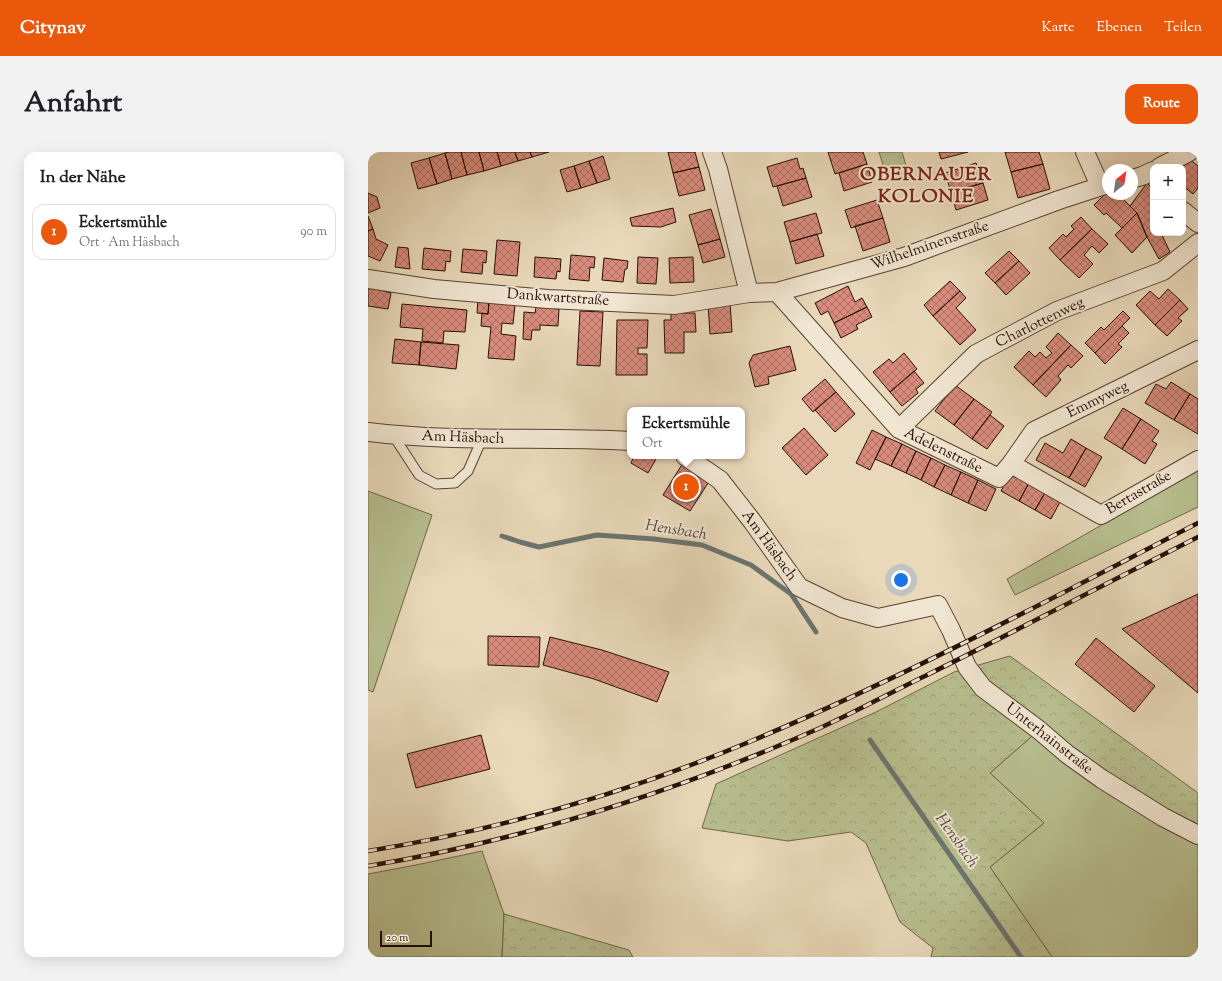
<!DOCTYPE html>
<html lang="de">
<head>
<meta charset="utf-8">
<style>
	:root { --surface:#fff; --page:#f2f2f2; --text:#202124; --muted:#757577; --line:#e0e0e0; --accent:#ea580c }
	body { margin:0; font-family:"Sorts Mill Goudy",serif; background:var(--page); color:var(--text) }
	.controls { position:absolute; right:12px; top:12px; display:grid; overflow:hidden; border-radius:8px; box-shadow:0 4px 16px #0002 }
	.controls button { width:36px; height:36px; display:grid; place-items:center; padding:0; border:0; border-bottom:1px solid var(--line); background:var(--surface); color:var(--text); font:20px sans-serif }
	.compass { position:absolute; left:734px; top:12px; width:36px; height:36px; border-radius:50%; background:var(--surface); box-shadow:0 4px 16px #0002; rotate:30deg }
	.scale { position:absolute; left:12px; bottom:10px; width:52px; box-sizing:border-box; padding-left:4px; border:2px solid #270e06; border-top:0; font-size:11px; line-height:14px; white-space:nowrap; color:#270e06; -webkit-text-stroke:3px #f1e6d2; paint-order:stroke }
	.you { position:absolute; left:533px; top:428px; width:14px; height:14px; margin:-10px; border:3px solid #fff; border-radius:50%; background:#1a73e8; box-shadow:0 0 0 6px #1a73e833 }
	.badge { display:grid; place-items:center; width:26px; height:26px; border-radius:50%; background:var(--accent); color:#fff; font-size:13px; font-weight:700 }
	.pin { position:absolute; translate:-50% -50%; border:2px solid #fff; box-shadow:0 1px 4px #0006 }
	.popup { position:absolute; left:259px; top:255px; width:118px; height:52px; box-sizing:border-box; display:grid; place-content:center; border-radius:8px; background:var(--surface); filter:drop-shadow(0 1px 3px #0005); font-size:13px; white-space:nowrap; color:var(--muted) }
	.popup b { font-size:15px; color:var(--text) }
	.popup::after { content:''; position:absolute; left:50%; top:100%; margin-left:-8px; border:8px solid transparent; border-top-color:var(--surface) }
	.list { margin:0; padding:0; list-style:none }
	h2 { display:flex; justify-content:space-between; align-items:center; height:52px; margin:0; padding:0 16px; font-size:17px }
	h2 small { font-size:13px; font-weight:400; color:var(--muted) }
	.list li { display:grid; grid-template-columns:26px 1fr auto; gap:12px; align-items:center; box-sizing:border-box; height:56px; margin:0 8px 8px; padding:0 8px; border:1px solid var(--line); border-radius:12px }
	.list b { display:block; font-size:15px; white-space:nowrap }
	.list p { margin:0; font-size:13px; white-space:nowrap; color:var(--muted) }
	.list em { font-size:13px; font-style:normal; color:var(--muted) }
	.map { position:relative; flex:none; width:830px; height:805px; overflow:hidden; border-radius:12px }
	header { display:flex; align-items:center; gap:24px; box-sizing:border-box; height:56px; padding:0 20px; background:var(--accent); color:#fff }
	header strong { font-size:19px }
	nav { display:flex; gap:22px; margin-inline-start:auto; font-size:14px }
	.intro { display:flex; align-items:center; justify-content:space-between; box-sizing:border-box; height:96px; padding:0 24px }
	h1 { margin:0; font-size:28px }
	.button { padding:10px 18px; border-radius:12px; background:var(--accent); color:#fff; font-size:14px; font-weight:700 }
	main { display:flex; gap:24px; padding:0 24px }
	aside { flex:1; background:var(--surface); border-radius:12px; box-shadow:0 4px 16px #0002 }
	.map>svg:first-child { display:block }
</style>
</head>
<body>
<header>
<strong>Citynav</strong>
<nav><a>Karte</a><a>Ebenen</a><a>Teilen</a></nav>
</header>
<div class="intro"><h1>Anfahrt</h1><a class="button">Route</a></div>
<main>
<aside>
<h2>In der Nähe<small></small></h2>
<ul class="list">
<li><span class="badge">1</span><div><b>Eckertsmühle</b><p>Ort · Am Häsbach</p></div><em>90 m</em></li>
</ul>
</aside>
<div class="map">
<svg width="830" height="805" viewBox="0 0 830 805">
	<defs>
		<pattern id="forest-crowns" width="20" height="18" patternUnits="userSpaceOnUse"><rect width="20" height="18" fill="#b8bf8f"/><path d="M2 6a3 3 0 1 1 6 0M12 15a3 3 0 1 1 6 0" fill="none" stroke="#9ea37a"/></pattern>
		<pattern id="park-tufts" width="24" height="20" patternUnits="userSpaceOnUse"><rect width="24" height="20" fill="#b8bf8f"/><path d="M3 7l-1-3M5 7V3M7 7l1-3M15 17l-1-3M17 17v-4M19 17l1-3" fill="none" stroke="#9ea37a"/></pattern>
		<pattern id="building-cross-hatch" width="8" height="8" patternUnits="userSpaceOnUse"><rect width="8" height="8" fill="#d88b7c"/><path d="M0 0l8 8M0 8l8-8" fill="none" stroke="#af7064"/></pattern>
	</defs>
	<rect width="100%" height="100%" fill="#e9d9ba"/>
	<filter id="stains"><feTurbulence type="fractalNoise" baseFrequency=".005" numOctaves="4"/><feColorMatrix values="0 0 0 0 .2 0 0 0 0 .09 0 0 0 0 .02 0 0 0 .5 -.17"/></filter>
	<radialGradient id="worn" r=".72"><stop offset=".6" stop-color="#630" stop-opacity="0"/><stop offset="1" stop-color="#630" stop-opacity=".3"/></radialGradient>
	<path fill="#b8bf8f" stroke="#70664a" d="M830,318V355L647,443L639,427Z
		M0,339L64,363L5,540L0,538Z
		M671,578L830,683V805H684L622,715L676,671L622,621Z
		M114,699L136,762L134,805H0V722L48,713Z"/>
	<path fill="url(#forest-crowns)" stroke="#70664a" d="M642,504L830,641V683L671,578L622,621L676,671L622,715L684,805H563L565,796L532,770L498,691L483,680L420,689L334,676L348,632L508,560L586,520Z
		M136,762L261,798L265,805H134Z"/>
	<path fill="url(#park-tufts)" stroke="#70664a" d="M511,0H534L541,23L520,29Z"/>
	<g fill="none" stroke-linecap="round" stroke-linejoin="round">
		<path stroke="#6b7570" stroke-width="5" d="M134,384L152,390L171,395L229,383L286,387L334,393L383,413L423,442L448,480
			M502,588L653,805"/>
	</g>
	<path fill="url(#building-cross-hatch)" stroke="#270e06" d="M81,0H93L99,23L84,27L77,1Z
		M93,0H111L116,19L99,23Z
		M111,0H129L133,14L116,19Z
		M129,0H147L150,9L133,14Z
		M147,0H162L164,5L150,9Z
		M162,0H181L164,5Z
		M300,0H327L331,15L305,21Z
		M460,0H495L499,12L467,22Z
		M571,0H600L573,7Z
		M637,0H671L675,12L643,20Z
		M77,1L84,27L69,32L61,6Z
		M235,4L242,27L229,31L221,9Z
		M61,6L69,32L50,37L43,11Z
		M429,6L432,17L435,16L438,26L405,35L399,15Z
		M821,7L830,14V36L825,42L815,34V15Z
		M221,9L229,31L213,36L206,14Z
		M608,11L615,31L583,40L577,21Z
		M499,12L504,30L476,39L471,21Z
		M675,12L682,37L650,46L643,20Z
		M206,14L213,36L199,40L192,18Z
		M331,15L337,38L311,44L305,21Z
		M438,26L444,45L415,54L409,34Z
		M615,31L620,48L588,58L583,40Z
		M779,31L785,37V81H793L802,100L791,107L779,85L769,61L762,54Z
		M740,39V42H750L769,61L754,76L738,61L736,63L726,53Z
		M0,41L9,45L12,56L0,61Z
		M509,48L515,66L483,76L477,58Z
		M305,56L308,70L293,75L264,74L262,66Z
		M343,57L352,87L330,93L321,63Z
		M448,61L454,81L422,90L416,70Z
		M769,61L779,85L764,101L747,83Z
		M0,64L5,77L0,79Z
		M713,65L724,77L692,108L681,96L695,82L698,85L706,77L703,74Z
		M515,66L522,90L495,99L487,74Z
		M5,77L8,87L20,93L12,109L0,104V79Z
		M724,77L740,92L731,101L724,94L716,103L725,112L711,126L692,108Z
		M449,82L456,104L428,112L422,90Z
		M352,87L357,105L335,111L330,93Z
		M129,88L152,90L149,124L126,122Z
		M30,95L40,96L42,117L27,115Z
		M56,96L83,99L82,110L78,109L77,119L54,117Z
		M95,97L119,99L118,111L115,110L114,122L93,120Z
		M641,99L651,109L627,131L617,121Z
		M203,103L227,105L226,116L222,115L221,129L201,127Z
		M167,105L193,107L192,120L189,119L188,127L166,125Z
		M270,105L290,106L288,132L269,131Z
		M325,105L326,130L302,131L301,106Z
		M236,106L260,109L259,117H257L255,130L234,128Z
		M651,109L662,121L638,143L627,131Z
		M582,129L592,139L565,164L556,153Z
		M1,130L16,132L15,139L23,141L20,157L0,154V138Z
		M480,134L487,150L494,146L499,155L466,171L460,159L453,163L447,151Z
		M800,137L812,148L787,173L768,153L782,139L791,147Z
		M592,139L598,146L588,156L608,178L592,193L565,164Z
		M110,148L121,149L120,162L109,161Z
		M812,148L820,157L810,166L814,169L799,184L787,173Z
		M121,150L147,153L145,172L134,171L133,182L148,184L146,208L120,206L123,175L113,174L114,161L120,162Z
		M362,150L364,180L342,182L340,152Z
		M34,152L99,158L97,180L76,179L75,191L54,189L55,177L32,175Z
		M168,155L191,157L190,174L172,173V178H164L163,188L155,187L156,160L167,161Z
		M499,155L504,165L488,173L490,177L473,186L466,171Z
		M212,159L235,160L232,214L209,213Z
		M755,159L762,166L727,201L717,191L733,175L736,178Z
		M303,161H327L328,180H316V201H297L296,168H303Z
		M249,168H280L279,196H270V202H279V223H248Z
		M754,174L761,181L750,192L754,195L737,212L727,201Z
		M690,181L703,193L665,233L646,215L661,199L667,205L672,200L678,206L684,201L678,195Z
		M27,187L53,190L51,213L24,211Z
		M53,190L91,193L88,217L51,213Z
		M703,193L715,204L703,216L700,213L690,224L693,228L678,245L665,233Z
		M422,194L428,218L400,225L401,232L387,235L381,211L385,203Z
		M536,201L549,217L522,240L505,220L521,207L525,211Z
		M546,219L556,231L548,237L550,241L534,254L522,240Z
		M457,227L468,240L445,260L434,247Z
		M803,230L822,242L806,268L777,251L788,232L798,237Z
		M587,233L606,247L586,273L567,259Z
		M468,240L487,262L467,280L447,258Z
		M822,242L830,247V282L806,268Z
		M606,247L624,260L604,287L586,273Z
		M755,256L773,267L754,297L736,286Z
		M622,263L636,274L619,297L604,287Z
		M773,267L791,279L784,289L789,292L777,312L754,297Z
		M436,276L460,303L438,323L414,296Z
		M504,278L518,285L502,318L488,311Z
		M518,285L534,292L523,314L507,307Z
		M703,287L718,296L701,326L668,308L677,291L695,301Z
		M534,292L548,299L538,321L523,314Z
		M718,296L734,305L717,335L701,326Z
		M548,299L563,306L553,328L538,321Z
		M266,304H281L288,307L280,321L263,311Z
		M563,306L577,313L566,335L553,328Z
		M315,311L342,328L322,359L295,343Z
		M577,313L593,320L583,343L566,335Z
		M593,320L610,328L600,351L583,343Z
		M643,321L661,331L651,349L633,339Z
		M610,328L628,337L618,359L600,351Z
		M661,331L678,339L667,358L651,349Z
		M678,339L693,348L683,367L667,358Z
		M830,442V541L754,477Z
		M120,484L172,485L171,515L120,513Z
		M182,485L234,498L301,520L289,550L226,527L175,513Z
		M728,486L787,534L766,560L707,512Z
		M113,583L122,617L48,636L39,602Z"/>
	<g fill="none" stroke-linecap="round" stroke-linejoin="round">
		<g stroke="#584133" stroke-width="11">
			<path id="service" d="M25,283L51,323L68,332L87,331L100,319L114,287"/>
		</g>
		<g stroke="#584133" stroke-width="20">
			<path id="minor" d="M344,0L350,17L381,141
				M717,0L732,34
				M792,15L821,0
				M764,27L774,24L785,19
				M815,59L830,71
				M0,127L66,137L180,147L306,153L381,141L409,140L536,105L691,48L740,32
				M409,140L531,277L631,326L643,312L733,363L830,308
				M531,277L608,202L689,159L795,119L830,91
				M0,280C87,291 175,284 262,289
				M317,304L352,328L384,369L431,435L474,456L510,466L570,453L583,478L599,515L615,536L671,578L699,602L734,627L795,665L830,683
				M643,312L666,279L830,198"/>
		</g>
		<use href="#service" stroke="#f1e6d2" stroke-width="9"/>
		<use href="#minor" stroke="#f1e6d2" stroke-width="18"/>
		<g stroke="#270e06" stroke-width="4.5">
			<path id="rail" d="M0,699C130,678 259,641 381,590C535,526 682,447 830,371
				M0,714C156,688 307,640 452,576C487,560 522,541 557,524C648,479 739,431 830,385"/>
		</g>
		<use href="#rail" stroke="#f1e6d2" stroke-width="3" stroke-dasharray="9" stroke-linecap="butt"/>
	</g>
	<g text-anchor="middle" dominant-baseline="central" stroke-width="4" stroke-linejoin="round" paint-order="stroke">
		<g font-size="15" fill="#270e06" stroke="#f1e6d2">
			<text transform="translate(562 94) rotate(-19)">Wilhelminenstraße</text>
			<text transform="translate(190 146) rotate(4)">Dankwartstraße</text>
			<text transform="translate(672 171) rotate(-26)">Charlottenweg</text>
			<text transform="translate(730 248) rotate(-26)">Emmyweg</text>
			<text transform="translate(95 286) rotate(2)">Am Häsbach</text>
			<text transform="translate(575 299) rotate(26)">Adelenstraße</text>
			<text transform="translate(771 341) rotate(-30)">Bertastraße</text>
			<text transform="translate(401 394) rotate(54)">Am Häsbach</text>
			<text transform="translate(681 587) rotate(38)">Unterhainstraße</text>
		</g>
		<g font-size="16" font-style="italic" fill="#4f4a44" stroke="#f1e6d2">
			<text transform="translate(308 379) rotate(9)">Hensbach</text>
			<text transform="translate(588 689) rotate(55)">Hensbach</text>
		</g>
		<g font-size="19" font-weight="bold" letter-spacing="1" fill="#7a1f14" stroke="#f1e6d2">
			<text x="558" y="23">OBERNAUER<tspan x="558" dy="22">KOLONIE</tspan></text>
		</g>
	</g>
	<rect width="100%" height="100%" filter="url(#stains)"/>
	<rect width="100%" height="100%" fill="url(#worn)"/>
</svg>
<div class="controls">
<button>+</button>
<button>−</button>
</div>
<svg class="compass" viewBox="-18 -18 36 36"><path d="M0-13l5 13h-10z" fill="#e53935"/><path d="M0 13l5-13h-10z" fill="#757577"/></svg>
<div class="scale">20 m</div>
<div class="you"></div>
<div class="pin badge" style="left:318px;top:335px">1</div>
<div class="popup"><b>Eckertsmühle</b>Ort</div>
</div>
</main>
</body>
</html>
